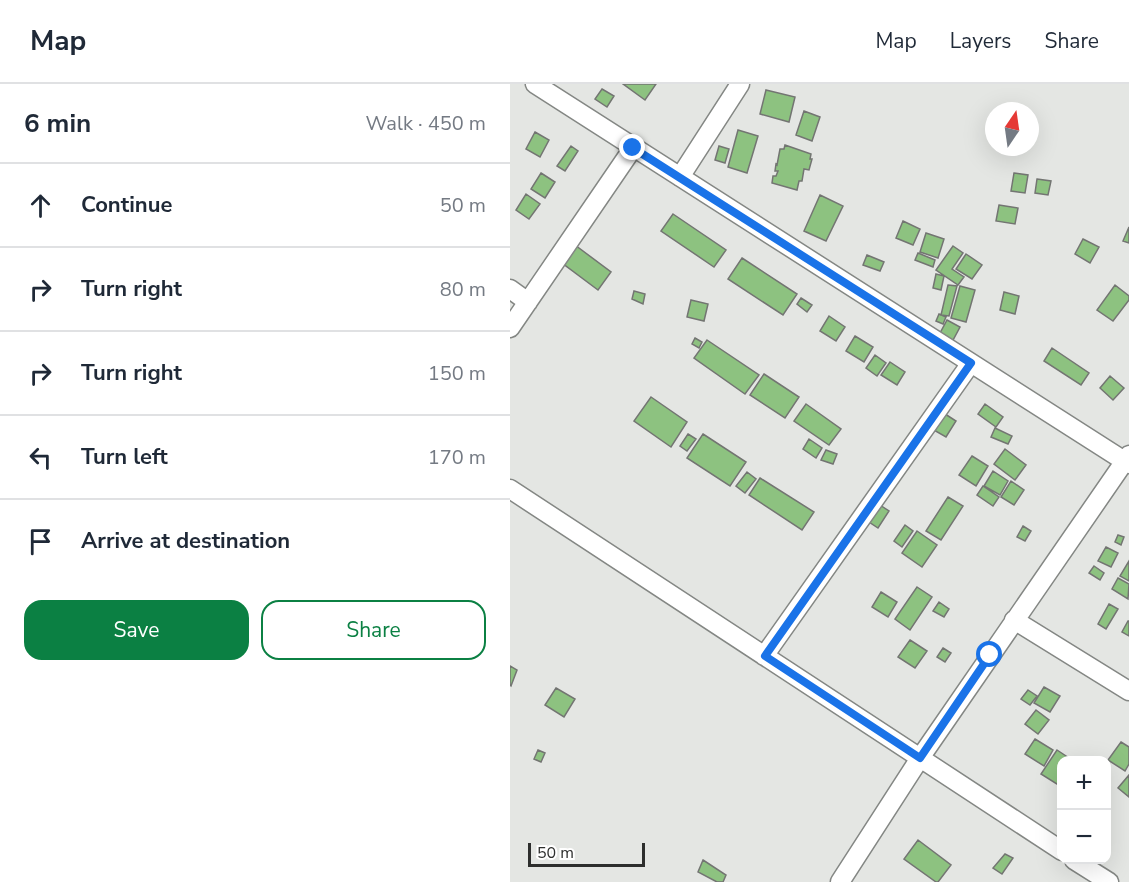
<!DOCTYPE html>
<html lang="en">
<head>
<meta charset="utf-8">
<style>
	:root { --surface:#fff; --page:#f6f6f7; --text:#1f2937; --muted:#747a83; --line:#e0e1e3; --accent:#0b8043 }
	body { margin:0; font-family:"Nunito Sans",sans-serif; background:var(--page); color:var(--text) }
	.controls { position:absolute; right:18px; bottom:18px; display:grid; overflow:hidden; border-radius:12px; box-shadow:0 6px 24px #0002 }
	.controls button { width:54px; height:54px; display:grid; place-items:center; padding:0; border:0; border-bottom:2px solid var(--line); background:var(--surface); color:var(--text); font:30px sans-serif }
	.compass { position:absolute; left:475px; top:18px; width:54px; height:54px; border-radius:50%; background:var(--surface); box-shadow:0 6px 24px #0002; rotate:13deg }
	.scale { position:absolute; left:18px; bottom:15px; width:117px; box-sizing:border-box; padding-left:6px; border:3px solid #2d2e2d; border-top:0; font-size:16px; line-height:21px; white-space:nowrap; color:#2d2e2d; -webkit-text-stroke:4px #fff; paint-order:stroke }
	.stop { position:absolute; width:18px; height:18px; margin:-14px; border:4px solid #1a73e8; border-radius:50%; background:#fff }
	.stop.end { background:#1a73e8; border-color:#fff; box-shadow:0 2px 6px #0008 }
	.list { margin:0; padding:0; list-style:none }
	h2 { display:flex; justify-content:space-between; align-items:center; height:78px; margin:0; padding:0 24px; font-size:26px }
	h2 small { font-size:20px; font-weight:400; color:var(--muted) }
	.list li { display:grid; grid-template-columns:39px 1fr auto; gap:18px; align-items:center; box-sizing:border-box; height:84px; padding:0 24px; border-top:2px solid var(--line) }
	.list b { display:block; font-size:22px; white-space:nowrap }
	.list em { font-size:20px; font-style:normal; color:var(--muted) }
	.actions { display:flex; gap:12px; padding:18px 24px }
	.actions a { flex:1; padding:14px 0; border:2px solid var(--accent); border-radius:18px; text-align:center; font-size:21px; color:var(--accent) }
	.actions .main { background:var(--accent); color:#fff }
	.icon { flex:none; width:33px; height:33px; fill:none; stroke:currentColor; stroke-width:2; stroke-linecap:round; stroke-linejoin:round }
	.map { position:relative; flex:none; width:619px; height:798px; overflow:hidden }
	header { display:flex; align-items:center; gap:36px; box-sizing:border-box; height:84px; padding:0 30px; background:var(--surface); border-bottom:2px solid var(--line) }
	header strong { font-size:28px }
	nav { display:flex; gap:33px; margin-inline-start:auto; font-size:21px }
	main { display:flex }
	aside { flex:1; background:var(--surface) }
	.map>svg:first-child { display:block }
</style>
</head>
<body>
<header>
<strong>Map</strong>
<nav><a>Map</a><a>Layers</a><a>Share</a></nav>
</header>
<main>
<aside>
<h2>6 min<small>Walk · 450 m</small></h2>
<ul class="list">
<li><svg class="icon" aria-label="ahead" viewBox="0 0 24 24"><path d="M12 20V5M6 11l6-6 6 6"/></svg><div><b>Continue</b></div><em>50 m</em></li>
<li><svg class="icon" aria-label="right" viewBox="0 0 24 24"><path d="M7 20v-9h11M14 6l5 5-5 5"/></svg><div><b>Turn right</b></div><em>80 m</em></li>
<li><svg class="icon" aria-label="right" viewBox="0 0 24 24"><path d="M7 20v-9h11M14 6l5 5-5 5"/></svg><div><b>Turn right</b></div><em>150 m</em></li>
<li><svg class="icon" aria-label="left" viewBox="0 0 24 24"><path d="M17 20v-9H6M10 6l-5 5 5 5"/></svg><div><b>Turn left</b></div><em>170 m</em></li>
<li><svg class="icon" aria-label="arrive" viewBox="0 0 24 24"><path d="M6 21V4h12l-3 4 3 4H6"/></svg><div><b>Arrive at destination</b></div></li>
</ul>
<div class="actions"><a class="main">Save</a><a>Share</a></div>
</aside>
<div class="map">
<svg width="619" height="798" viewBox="0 0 619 798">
	<rect width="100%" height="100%" fill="#e4e6e3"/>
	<path fill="#8dc280" stroke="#737572" stroke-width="1.5" d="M113,0H146L135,16Z
		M92,5L104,12L97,23L85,15Z
		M256,6L285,13L279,38L250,30Z
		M294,27L310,33L302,57L286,51Z
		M228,46L248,52L237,89L218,83Z
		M25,48L39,56L30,73L16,65Z
		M275,61L301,70L300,75H302L299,86L294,85L292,97H289L287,106L262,99L263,92H266L268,87H265L266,80L267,81L270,65H274Z
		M61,62L68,67L55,87L47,82Z
		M209,62L219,65L215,79L205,76Z
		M31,89L45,98L35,114L21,105Z
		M504,89L518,91L515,109L501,107Z
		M527,95L541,97L538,111L525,109Z
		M16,110L30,120L19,135L6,126Z
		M310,111L333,122L316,157L294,147Z
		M489,121L508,124L505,140L486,137Z
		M163,130L216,166L204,183L151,147Z
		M393,137L410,145L403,161L386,154Z
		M619,143V159L613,157Z
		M416,149L434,155L428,174L410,168Z
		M573,155L589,163L580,179L565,170Z
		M65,161L101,188L88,206L52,179Z
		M443,162L453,169L442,185L454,193L448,201L426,186Z
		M408,169L425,176L423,183L405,176Z
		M456,170L472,181L462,195L446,185Z
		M357,171L374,178L370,187L353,181Z
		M232,174L287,210L273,231L218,195Z
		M426,190L434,192L431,206L423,204Z
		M438,201L447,202L439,232L431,231Z
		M605,201L619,212V216L603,237L587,226Z
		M450,202L465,206L456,238L441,234Z
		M124,207L135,210L133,220L122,215Z
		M494,208L509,212L505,230L490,226Z
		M291,214L302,221L297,228L287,220Z
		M181,216L198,220L194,237L177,233Z
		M429,230L436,233L433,240L426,237Z
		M319,232L335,243L326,257L310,247Z
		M437,236L450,243L442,258L429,251Z
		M345,252L363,263L354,278L336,267Z
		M185,254L192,258L189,264L182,260Z
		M197,256L249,291L235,310L184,274Z
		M542,264L579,289L571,301L534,277Z
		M365,271L376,279L367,292L356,284Z
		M380,278L395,288L387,301L371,291Z
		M254,290L289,313L275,334L240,311Z
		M600,292L614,304L603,316L590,304Z
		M141,313L177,338L161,363L124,337Z
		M296,320L331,345L319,361L284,337Z
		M475,320L493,333L486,343L468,330Z
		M432,328L446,337L436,353L422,345Z
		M485,344L502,352L498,360L481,353Z
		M178,350L186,355L177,367L170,362Z
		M193,350L236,378L220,402L177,374Z
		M299,355L312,364L306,374L293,365Z
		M495,365L516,381L505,396L484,380Z
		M316,366L327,370L323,380L311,376Z
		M462,372L478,382L466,402L449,391Z
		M483,387L498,397L490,411L474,402Z
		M237,388L246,395L235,409L226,402Z
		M250,394L304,428L292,446L239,411Z
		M501,397L514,406L504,421L491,413Z
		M473,402L489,413L483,422L467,411Z
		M438,413L453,422L431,456L416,447Z
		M370,421L379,427L368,444L359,438Z
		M395,441L403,447L392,463L384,457Z
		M513,442L521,447L515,457L507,453Z
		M407,447L427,461L412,483L392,469Z
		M608,451L614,453L611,461L605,458Z
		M596,463L608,469L601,483L588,477Z
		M619,477V497L610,492Z
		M584,482L594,489L590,496L579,489Z
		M608,494L619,500L618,515L602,505Z
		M407,503L422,513L400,546L385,535Z
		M371,508L387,518L378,533L362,523Z
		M429,518L439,525L434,533L423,527Z
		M599,520L608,525L596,545L588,540Z
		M618,537H619V552L612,548Z
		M400,556L417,567L405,584L388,573Z
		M433,564L441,569L435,578L427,573Z
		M0,582L7,586L1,602L0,601Z
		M534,603L550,612L540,628L524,619Z
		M46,604L65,615L54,633L35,621Z
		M518,606L527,612L520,621L511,615Z
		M526,626L539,636L528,650L515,640Z
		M525,655L543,666L534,682L515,670Z
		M611,658L619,663V680L615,687L598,676Z
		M28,666L35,669L31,678L24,675Z
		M547,666L562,676H552V699L550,702L531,690Z
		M619,691V713L608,704Z
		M408,756L441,781L428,798H426L394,775Z
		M495,770L503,774L492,790L483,784Z
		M193,776L216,791L213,798H207L188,788Z"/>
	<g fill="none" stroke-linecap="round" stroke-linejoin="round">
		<g stroke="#848784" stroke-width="21">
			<path id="street" d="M25,0L619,380
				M170,93L230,0
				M0,205L18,218
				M0,244L123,64
				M0,405L552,767
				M504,536L619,607
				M254,572L461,279
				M564,776L599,798
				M330,798L410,674L619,371"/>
		</g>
		<use href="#street" stroke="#fff" stroke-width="18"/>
	</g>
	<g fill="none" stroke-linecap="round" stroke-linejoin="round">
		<path stroke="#1a73e8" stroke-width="8" d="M123,64L461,279L255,572L410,674L480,571"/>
	</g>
</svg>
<div class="controls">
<button>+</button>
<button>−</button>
</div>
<svg class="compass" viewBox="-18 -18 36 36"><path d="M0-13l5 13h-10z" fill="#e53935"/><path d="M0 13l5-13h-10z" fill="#747a83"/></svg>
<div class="scale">50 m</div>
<div class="stop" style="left:480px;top:571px"></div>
<div class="stop end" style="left:123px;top:64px"></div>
</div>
</main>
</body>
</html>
